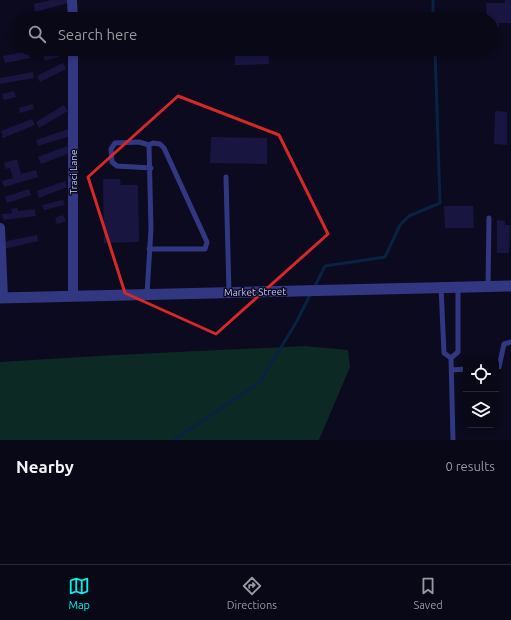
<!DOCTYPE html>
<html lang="en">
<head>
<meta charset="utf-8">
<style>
	:root { --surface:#080816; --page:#11111f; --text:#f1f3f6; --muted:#989aa1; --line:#292935; --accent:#00f2eb }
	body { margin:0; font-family:Ubuntu,sans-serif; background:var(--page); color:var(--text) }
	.controls { position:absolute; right:12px; bottom:12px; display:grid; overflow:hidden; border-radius:8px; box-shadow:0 2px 6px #0003 }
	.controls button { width:36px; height:36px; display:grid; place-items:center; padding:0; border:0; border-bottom:1px solid var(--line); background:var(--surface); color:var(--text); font:20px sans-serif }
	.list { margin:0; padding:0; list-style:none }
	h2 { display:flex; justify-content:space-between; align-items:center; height:52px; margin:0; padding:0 16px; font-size:17px }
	h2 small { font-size:13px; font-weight:400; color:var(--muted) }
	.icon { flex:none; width:22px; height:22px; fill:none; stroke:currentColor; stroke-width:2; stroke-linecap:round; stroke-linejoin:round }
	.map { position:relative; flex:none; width:511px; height:440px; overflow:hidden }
	.search { position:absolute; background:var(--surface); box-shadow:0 2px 6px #0003; left:12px; right:12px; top:12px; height:44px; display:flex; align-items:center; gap:10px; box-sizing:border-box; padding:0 14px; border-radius:22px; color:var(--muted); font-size:15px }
	.sheet { height:124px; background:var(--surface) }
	nav { display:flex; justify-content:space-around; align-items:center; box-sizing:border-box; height:56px; border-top:1px solid var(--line); background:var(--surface); font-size:11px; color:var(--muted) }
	nav a { display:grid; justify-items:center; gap:2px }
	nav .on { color:var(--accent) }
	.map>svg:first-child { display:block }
</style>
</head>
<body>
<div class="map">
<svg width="511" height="440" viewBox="0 0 511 440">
	<rect width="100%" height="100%" fill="#0b0a1e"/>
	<path fill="#0d2924" d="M305,346L348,350L350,367L319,440H0V362L115,355Z"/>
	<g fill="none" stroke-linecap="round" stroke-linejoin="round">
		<path stroke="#072341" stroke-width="3" d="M433,0V19
			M314,288L325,266L385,257L400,225L409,216L440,203L435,49
			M174,440L260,382L297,321L311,293"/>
	</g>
	<path fill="#181541" d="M51,0H67L68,3L35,12L34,4Z
		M505,0H511V23H499V27H492V19H487L486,3H505Z
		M67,12L69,19H41V18Z
		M58,49L60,56L45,61L43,54Z
		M235,49H268L269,64L235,65Z
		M29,51L30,58L5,63L3,56Z
		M63,63L66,69L40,82L37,76Z
		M33,72L34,78L0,84V78Z
		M14,91L16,97L4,100L2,94Z
		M33,104L34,109L20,113L19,108Z
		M64,105L68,111L39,128L36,122Z
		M495,111L507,112V145L494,144Z
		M32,119L35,125L3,138L1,131Z
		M68,129L70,136L38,146L36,140Z
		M211,137L267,138V164L210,163Z
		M67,146L70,153L41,164L38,157Z
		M17,159L21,174L36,170L38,177L4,187L2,181L13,178L10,168L6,169L4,163Z
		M103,179H120L121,185H138L139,242L104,243Z
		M65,181L67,187L39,198L37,191Z
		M29,189L31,195L7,203L5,197Z
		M63,200L65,205L44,210L42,205Z
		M444,206H473L474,228H445Z
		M18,208V211L35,209L36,216L3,220L2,214L12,213L11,209Z
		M63,215L66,221L57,224L55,218Z
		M497,220L505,221V225H510L509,253H497Z
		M37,235L38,241L4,249L2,242Z"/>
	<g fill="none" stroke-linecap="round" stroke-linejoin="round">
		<path stroke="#313881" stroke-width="5" d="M226,177L229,292
			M149,249H205L207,242L164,148L160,144L153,143L149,145L139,142L115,143L111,149L112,162L117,166L151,168
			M488,286L489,218
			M441,287L444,353L451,358L458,352V287
			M147,294L151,229L149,145
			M451,358L453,440
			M496,367H499L504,344L511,342
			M452,370L466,369"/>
		<path stroke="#313881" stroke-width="10" d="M72,0L73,19
			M0,228L3,298
			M73,296V49"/>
		<path stroke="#313881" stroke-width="11" d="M0,298L511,286"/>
	</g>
	<path fill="none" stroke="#d62828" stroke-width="3" stroke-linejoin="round" d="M178,96L279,135L328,234L216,334L125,293L88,177Z"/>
	<g text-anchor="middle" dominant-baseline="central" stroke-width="3" stroke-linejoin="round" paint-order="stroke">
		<g font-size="10" fill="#c7c8ff" stroke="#0b0a1e">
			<text transform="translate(73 172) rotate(-90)">Traci Lane</text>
			<text transform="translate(255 292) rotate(-1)">Market Street</text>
		</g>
	</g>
</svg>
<div class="controls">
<button><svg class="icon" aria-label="locate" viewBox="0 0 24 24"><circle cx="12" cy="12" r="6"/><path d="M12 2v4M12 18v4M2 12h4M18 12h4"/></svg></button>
<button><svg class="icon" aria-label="layers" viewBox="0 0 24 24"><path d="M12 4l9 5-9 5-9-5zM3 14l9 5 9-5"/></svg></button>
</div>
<div class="search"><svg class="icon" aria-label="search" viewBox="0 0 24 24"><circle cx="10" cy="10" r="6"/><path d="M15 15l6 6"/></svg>Search here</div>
</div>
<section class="sheet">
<h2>Nearby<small>0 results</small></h2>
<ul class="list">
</ul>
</section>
<nav>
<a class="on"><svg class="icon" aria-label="map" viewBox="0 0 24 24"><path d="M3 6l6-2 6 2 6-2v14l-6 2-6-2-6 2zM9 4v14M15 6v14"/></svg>Map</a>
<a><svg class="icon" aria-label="directions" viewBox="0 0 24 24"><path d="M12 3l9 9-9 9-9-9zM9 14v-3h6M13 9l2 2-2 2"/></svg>Directions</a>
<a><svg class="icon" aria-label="saved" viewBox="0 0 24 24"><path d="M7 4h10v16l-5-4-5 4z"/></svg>Saved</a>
</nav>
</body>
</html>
